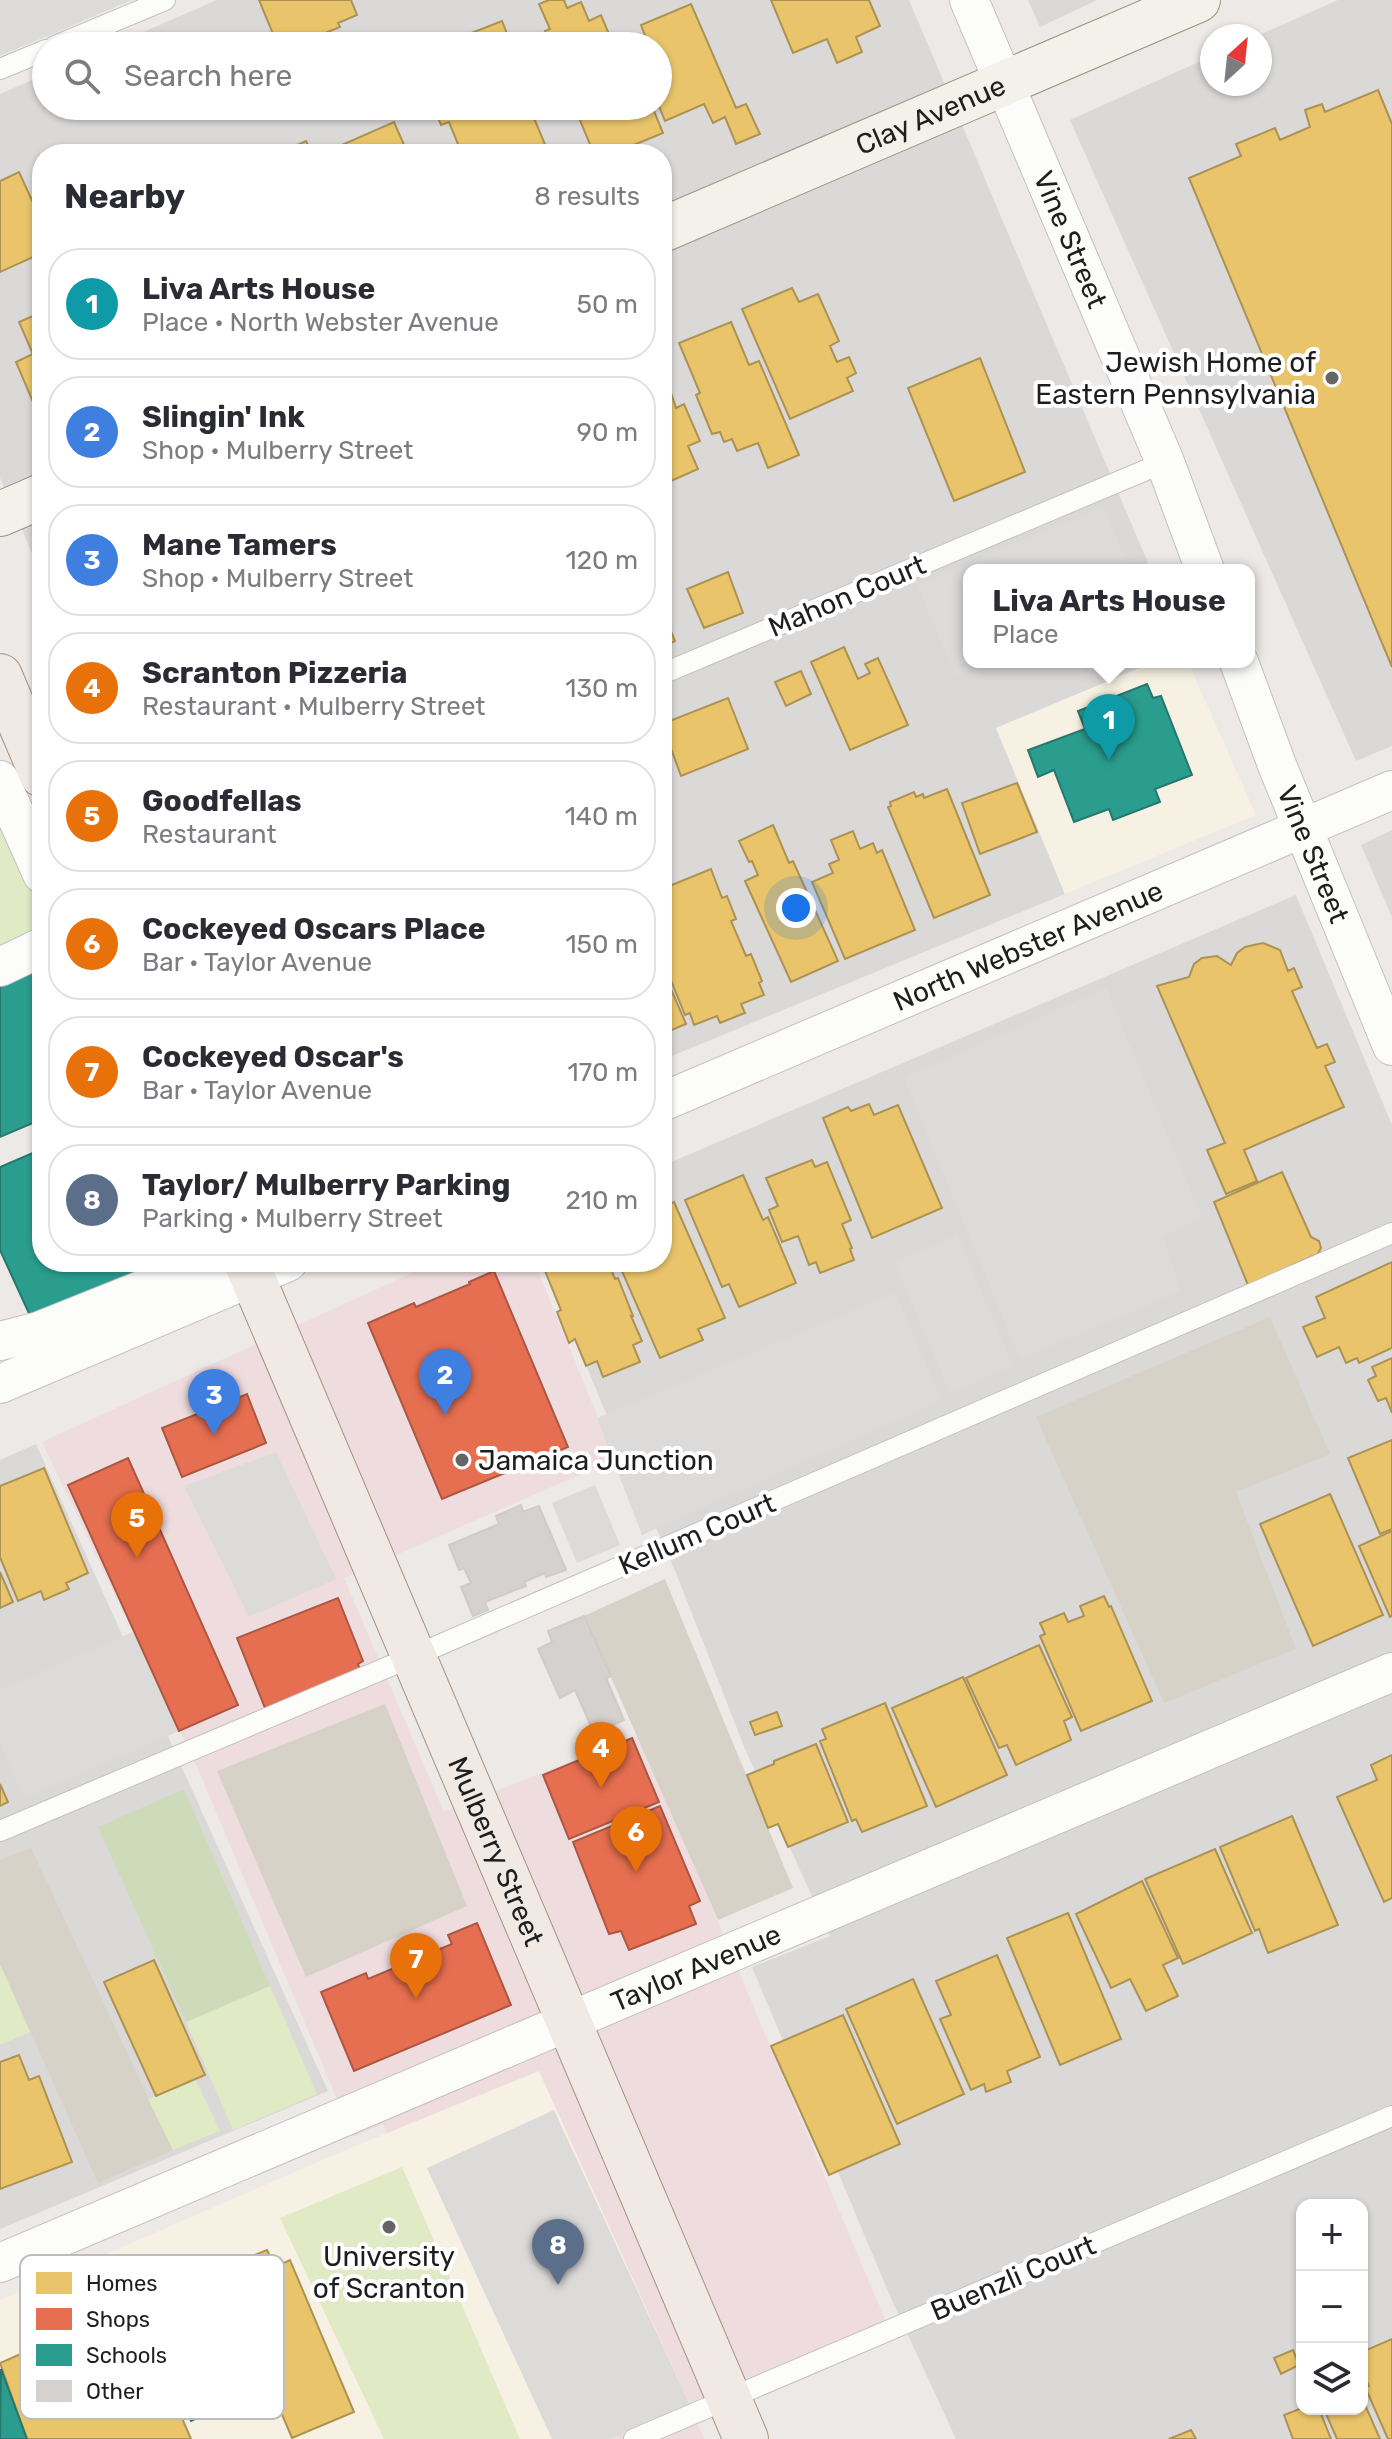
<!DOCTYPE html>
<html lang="en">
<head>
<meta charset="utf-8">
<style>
	:root { --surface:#fff; --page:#f7f7f7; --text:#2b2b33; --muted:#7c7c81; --line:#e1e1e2; --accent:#7c3aed }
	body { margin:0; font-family:Rubik,sans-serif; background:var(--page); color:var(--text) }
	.controls { position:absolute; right:24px; bottom:24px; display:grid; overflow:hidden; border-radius:16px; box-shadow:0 2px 6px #0004 }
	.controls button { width:72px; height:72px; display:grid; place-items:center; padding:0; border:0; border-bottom:2px solid var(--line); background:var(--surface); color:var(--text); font:40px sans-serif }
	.compass { position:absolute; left:1200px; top:24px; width:72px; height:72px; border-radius:50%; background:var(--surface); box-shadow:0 2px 6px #0004; rotate:27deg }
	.you { position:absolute; left:796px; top:908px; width:28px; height:28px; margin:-20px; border:6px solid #fff; border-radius:50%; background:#1a73e8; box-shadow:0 0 0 12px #1a73e833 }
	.badge { display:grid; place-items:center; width:52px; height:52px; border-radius:50%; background:var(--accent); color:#fff; font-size:26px; font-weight:700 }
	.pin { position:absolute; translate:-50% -66px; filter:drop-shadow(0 2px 4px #0008) }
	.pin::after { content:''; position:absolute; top:42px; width:28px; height:24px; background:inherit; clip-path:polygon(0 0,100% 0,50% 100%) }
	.popup { position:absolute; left:963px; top:564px; width:292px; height:104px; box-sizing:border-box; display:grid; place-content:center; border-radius:16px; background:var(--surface); filter:drop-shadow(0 2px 6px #0005); font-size:26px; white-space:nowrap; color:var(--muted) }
	.popup b { font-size:30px; color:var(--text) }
	.popup::after { content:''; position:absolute; left:50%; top:100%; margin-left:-16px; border:16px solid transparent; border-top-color:var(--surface) }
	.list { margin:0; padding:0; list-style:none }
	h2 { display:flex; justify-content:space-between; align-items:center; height:104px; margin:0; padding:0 32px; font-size:34px }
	h2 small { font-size:26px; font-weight:400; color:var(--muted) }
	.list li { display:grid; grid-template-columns:52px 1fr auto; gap:24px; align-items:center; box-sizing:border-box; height:112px; margin:0 16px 16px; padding:0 16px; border:2px solid var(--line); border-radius:32px }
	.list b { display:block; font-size:30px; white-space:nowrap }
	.list p { margin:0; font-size:26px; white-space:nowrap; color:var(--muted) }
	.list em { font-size:26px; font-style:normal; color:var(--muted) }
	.icon { flex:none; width:44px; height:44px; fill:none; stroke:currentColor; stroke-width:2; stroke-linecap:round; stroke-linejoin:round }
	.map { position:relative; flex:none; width:1392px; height:2439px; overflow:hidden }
	.search { position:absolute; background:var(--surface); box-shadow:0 2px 6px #0004; left:32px; top:32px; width:640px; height:88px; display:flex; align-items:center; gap:20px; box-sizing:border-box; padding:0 28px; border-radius:44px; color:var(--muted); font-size:30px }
	.panel { position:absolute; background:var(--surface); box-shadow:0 2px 6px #0004; left:32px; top:144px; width:640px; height:1128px; border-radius:32px }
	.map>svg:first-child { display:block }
</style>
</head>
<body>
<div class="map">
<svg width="1392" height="2439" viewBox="0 0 1392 2439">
	<rect width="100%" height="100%" fill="#ece9e7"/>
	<path fill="#dbd9d8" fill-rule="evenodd" d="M217,0H909L1151,570H969V662H1154L996,728L1065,894L662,1060V154H42V577L0,478V94L46,74V106H658V46H111Z
		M1338,0H1392V746L1356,761L1070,120L1212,56V84H1260V36H1257Z
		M1392,830V917L1361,845Z
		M1296,895L1392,1125V2439H956L890,2296L752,1967L830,1936L745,1749L676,1573L603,1406L543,1262H662V1166ZM1302,2205H1362V2409H1302Z
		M36,1444L328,2091L0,2229V1460Z"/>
	<path fill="#efdcde" d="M436,1262H534L615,1459L344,1578L444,1812L639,1734L888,2327L690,2403L704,2439H520L383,2124L353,2137L198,1769L42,1442Z"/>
	<path fill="#f6f1e2" d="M1154,662H1188L1256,815L1065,894L996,728Z
		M539,2071L689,2403L602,2439H0V2300L336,2154Z"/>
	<path fill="#dad9d8" d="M1028,0H1097L1040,27Z"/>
	<path fill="#d6d2c8" d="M1270,1317L1330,1454L1236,1492L1296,1649L1164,1703L1036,1417Z
		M665,1579L793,1888L718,1920L584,1616Z
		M385,1704L467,1906L306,1977L217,1771Z
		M31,1848L173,2150L98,2183L0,1964V1860Z"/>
	<path fill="#e0eac4" d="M4,811L42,894V930L0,949V813Z
		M0,1964L30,2032L0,2045Z
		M270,1986L317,2094L233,2130L186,2022Z
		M195,2079L220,2131L173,2150L148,2099Z
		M402,2167L520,2439H384L280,2218Z"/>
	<path fill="#cddbbb" d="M184,1789L270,1986L186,2022L98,1827Z"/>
	<path fill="#dcdbda" d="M0,0H132L0,56Z
		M1103,506L1130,570H969V662H988L956,676L917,585Z
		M1106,988L1202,1218L1163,1236L1181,1291L1020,1359L904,1078Z
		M957,1235L1013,1366L950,1393L894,1261Z
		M895,1293L942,1400L642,1535L597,1418Z
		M276,1452L336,1579L249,1617L184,1486Z
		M595,1485L620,1545L577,1563L552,1503Z
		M135,1631L179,1731L24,1798L0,1744V1690Z
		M554,2110L689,2403L610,2439H552L427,2168Z"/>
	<path fill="#e9c46a" stroke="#ac9253" stroke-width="2" d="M259,0H351L357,15L338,23L340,27L294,46H278Z
		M549,0H564L567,8L581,2L589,21L601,15L614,46H551L545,31L550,29L539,4Z
		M771,0H869L880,26L856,37L862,52L837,63L827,39L793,53Z
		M691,4L736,108L746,104L760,134L736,144L725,117L713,123L704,104L665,121L658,104V46H633L632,44L646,38L641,25Z
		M502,21L512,46H438Z
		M1378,90L1392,124V667L1189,178L1241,156L1236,144L1275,128L1280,140L1310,127L1305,110L1322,104L1325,112Z
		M407,106H426L410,113Z
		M433,106H529L549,154H462L449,122L441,125Z
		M574,106H652L663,133L612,154H594Z
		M394,122L408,154H338L335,148Z
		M306,141L312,154H277Z
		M19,172L42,222V253L0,272V181Z
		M792,288L799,302L818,294L839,341L830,346L837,362L849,357L856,373L847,378L853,391L790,419L742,309Z
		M42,312V398L33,402L16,362L33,354L19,322Z
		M731,322L749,365L759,361L799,455L768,468L758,443L737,451L732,439L724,442L720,432L712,434L696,395L700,393L679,343Z
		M980,358L1025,472L954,501L908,388Z
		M662,371L670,377L669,387L676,408L684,404L700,441L688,446L698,469L662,485Z
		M728,572L743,613L704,628L687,589Z
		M662,610L675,641L662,647Z
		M844,647L858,679L870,673L865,664L878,658L908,725L850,750L811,662Z
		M801,671L811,694L786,706L775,682Z
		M728,698L748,749L681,776L662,724Z
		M1017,783L1037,832L980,854L962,803Z
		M947,789L990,895L934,918L888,807L891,806L890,802L914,792L916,797L923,794L924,798Z
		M773,825L789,863L793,861L838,961L791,982L745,881L758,875L752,861L749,862L739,841Z
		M853,831L860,849L873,843L877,853L882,850L915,930L845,959L812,882L833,873L829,864L839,860L831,840Z
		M711,869L722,898L727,896L736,919L731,921L746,956L751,954L762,981L759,983L764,995L741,1004L745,1013L720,1023L717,1016L694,1025L690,1013L685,1015L662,958V889Z
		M1263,943L1280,950L1288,971L1294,968L1302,987L1292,991L1317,1048L1327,1044L1335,1062L1325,1066L1344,1107L1244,1150L1257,1181L1226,1194L1207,1150L1225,1143L1157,986L1189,977L1194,964L1202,958L1217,956L1231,965L1237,953L1245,947Z
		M662,968L686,1024L662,1034Z
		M869,1104L874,1115L898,1105L942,1208L872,1238L823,1118L848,1107L851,1111Z
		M812,1160L815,1167L827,1162L851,1220L842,1224L852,1248L850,1249L854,1260L820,1273L816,1262L809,1265L798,1236L782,1242L769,1210L778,1206L766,1178Z
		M1282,1172L1311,1237L1319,1241L1321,1248L1318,1254L1295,1264L1250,1290L1214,1202Z
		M743,1175L763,1220L768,1217L796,1283L739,1307L729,1284L722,1287L685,1200Z
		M674,1202L725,1318L698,1329L703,1340L660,1358L618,1262H662V1207Z
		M552,1262H566L568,1267L581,1262H608L615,1279L618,1278L633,1316H631L642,1341L633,1345L640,1362L603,1377L597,1361L586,1366L575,1339L569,1343L557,1312L561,1310L543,1266Z
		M1392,1262V1348L1359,1363L1357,1358L1346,1363L1339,1347L1317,1357L1303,1327L1325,1318L1316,1297Z
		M1392,1358V1413L1386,1398L1378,1401L1368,1380L1376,1376L1372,1367Z
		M1392,1440V1529L1380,1534L1348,1458Z
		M44,1468L88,1573L66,1583L69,1589L44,1600L41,1591L18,1601L0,1557V1486Z
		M1330,1494L1383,1615L1313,1646L1260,1524Z
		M1392,1531V1616L1390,1617L1359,1546Z
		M0,1572L13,1602L0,1608Z
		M1104,1596L1109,1607L1111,1606L1152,1701L1081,1731L1040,1636L1045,1634L1040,1623L1064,1613L1068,1622L1084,1616L1080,1606Z
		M1039,1645L1072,1717L1064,1721L1071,1740L1016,1765L1007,1745L999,1748L966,1678Z
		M963,1677L1007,1775L936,1807L892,1708Z
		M885,1703L927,1806L862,1832L856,1819L852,1821L820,1741L826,1739L822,1729Z
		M777,1712L782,1726L755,1735L750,1722Z
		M816,1744L848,1822L788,1847L778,1824L768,1828L747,1775L774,1764V1761Z
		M1392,1755V1898L1384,1902L1337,1797L1377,1780L1371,1765Z
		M0,1784L8,1802L0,1806Z
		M1292,1816L1338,1925L1268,1953L1259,1929L1255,1931L1220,1847Z
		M1215,1849L1252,1933L1183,1964L1145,1879Z
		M1142,1881L1178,1958L1163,1965L1178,1996L1146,2011L1130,1979L1111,1988L1076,1914Z
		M1068,1913L1121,2039L1060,2065L1007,1938Z
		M997,1955L1040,2057L1007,2071L1011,2082L986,2092L984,2084L971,2090L940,2019L951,2015L936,1981Z
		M154,1960L205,2075L156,2096L104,1982Z
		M913,1979L964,2094L897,2124L846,2009Z
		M843,2015L900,2144L829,2175L771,2046Z
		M19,2055L29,2080L39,2076L72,2162L0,2189V2062Z
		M267,2250L275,2267L290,2260L354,2412L292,2438L229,2290L243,2284L235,2263Z
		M125,2308L133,2322L144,2330L191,2439H27L0,2363Z
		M1392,2339V2439H1388L1365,2387L1369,2386L1362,2370V2352Z
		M1293,2350L1299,2365L1281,2374L1274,2358Z
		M1362,2398L1380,2439H1337L1324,2409H1362Z
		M1302,2408L1319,2409L1331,2439H1293L1284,2415Z
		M1191,2430L1196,2439H1169Z"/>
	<path fill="#e76f51" stroke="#ab5742" stroke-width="2" d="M494,1271L568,1447L442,1499L368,1323L414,1303L416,1307L470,1284L469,1282Z
		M247,1394L266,1443L182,1477L162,1428Z
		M128,1458L238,1705L179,1731L68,1485Z
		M338,1598L363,1661L358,1664L360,1670L265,1708L237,1638Z
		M632,1738L659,1802L569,1839L543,1775Z
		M660,1806L700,1901L689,1906L696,1924L629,1950L621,1931L609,1934L573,1842Z
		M477,1923L511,2005L354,2071L321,1992L366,1973L368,1979L452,1944L448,1935Z"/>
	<path fill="#2a9d8f" stroke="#26776d" stroke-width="2" d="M1147,684L1153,698L1161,696L1192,775L1155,789L1160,802L1113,820L1109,809L1074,822L1054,770L1038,777L1028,750L1085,729L1078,711Z
		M42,966V1030L36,1033L42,1042V1119L0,1137V986Z
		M42,1149V1262H163L32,1320L0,1250V1167Z
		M187,2288L189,2294L200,2289L204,2298L209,2297L247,2384L243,2386L247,2396L191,2421L141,2308Z
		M1,2369L27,2439H0Z"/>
	<path fill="#d5d1cf" stroke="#d0cbc8" stroke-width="2" d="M521,1505L523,1512L539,1506L566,1570L546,1577L545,1573L524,1582L526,1586L485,1602L488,1610L473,1616L461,1587L471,1583L464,1568L459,1570L449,1545L499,1524L496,1516Z
		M584,1616L611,1676L606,1678L624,1720L594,1733L575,1690L560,1698L538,1649L552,1642L548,1631Z"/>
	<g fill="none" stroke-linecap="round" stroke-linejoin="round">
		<g stroke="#c3c2c1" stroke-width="22">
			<path id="lane" d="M55,46L165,0
				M0,69L46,50
				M662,674L1165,462
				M0,1831L414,1656L1392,1233
				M634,2439L1392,2116"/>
		</g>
		<g stroke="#c3c2c1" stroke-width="40">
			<g id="street">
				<path id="s1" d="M969,0L1165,462L1205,570"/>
				<path id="s2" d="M1239,662L1277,765L1392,1046"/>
				<path d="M0,780L42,874"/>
				<path d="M0,967L42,947"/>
				<path id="s3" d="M662,1102L1392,790"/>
				<path d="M0,1341L39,1331L204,1265L203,1262"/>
				<path d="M0,1384L288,1262"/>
				<path id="s4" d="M0,2263L1392,1672"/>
			</g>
		</g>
		<g stroke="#97947e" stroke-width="46">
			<g id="secondary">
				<path id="s5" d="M662,230L1198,0"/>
				<path d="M0,514L42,496"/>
			</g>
		</g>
		<g stroke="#a39283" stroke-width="46">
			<g id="primary">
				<path d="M0,676L42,775"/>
				<path id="s6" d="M246,1262L746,2439"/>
			</g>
		</g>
		<use href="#lane" stroke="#fcfcfb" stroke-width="20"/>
		<use href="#street" stroke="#fcfcfb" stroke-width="38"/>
		<use href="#secondary" stroke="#f3f2ea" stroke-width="44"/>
		<use href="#primary" stroke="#f1e9e4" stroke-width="44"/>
	</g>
	<g fill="#666564" stroke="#fff" stroke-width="3">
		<circle cx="1332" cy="378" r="8"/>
		<circle cx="462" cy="1460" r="8"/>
		<circle cx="389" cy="2227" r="8"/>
	</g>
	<g text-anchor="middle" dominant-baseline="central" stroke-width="8" stroke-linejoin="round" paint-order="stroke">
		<g font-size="28" fill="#1e1e1e" stroke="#fff">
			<text stroke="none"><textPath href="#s5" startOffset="292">Clay Avenue</textPath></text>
			<text stroke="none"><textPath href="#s1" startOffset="260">Vine Street</textPath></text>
			<text transform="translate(847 596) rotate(-23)">Mahon Court</text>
			<text stroke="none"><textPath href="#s2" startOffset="206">Vine Street</textPath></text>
			<text stroke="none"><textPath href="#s3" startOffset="398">North Webster Avenue</textPath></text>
			<text transform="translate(697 1534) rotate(-23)">Kellum Court</text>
			<text stroke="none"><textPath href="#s6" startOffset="640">Mulberry Street</textPath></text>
			<text stroke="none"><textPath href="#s4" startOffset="756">Taylor Avenue</textPath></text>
			<text transform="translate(1013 2278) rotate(-23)">Buenzli Court</text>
		</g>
		<g font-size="28" fill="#1e1e1e" stroke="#fff" text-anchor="end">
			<text x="1316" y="362">Jewish Home of<tspan x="1316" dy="32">Eastern Pennsylvania</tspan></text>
			<text x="478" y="1460" text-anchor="start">Jamaica Junction</text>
			<text x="389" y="2256" text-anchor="middle">University<tspan x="389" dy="32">of Scranton</tspan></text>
		</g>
	</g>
	<rect x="20" y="2255" width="264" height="164" rx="12" fill="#fff" stroke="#bcbcbc" stroke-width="2"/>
	<rect x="36" y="2272" width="36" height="22" fill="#e9c46a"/>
	<rect x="36" y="2308" width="36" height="22" fill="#e76f51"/>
	<rect x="36" y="2344" width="36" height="22" fill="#2a9d8f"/>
	<rect x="36" y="2380" width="36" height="22" fill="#d5d1cf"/>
	<g font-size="22" fill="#1e1e1e">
		<text x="86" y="2291">Homes</text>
		<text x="86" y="2327">Shops</text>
		<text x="86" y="2363">Schools</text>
		<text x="86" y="2399">Other</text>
	</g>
</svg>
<div class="controls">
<button>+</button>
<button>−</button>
<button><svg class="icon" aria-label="layers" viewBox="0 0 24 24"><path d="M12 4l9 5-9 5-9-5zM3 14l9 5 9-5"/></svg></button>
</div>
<svg class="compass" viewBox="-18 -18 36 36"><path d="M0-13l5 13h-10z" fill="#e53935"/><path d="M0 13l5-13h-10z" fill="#7c7c81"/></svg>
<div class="you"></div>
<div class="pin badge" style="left:1109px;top:760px;background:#0f9aa8">1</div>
<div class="popup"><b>Liva Arts House</b>Place</div>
<div class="pin badge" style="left:445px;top:1415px;background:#3f7fe0">2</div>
<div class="pin badge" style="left:214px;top:1435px;background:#3f7fe0">3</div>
<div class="pin badge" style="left:601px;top:1788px;background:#e8710a">4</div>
<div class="pin badge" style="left:137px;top:1558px;background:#e8710a">5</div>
<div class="pin badge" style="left:636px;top:1872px;background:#e8710a">6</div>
<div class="pin badge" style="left:416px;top:1999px;background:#e8710a">7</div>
<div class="pin badge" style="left:558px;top:2285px;background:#5c6f8a">8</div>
<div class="search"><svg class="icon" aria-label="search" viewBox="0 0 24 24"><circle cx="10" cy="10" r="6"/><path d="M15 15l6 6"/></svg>Search here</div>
<section class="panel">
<h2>Nearby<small>8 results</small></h2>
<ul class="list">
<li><span class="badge" style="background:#0f9aa8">1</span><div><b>Liva Arts House</b><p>Place · North Webster Avenue</p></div><em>50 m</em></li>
<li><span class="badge" style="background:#3f7fe0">2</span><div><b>Slingin' Ink</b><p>Shop · Mulberry Street</p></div><em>90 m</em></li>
<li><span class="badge" style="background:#3f7fe0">3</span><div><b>Mane Tamers</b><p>Shop · Mulberry Street</p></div><em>120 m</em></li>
<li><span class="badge" style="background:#e8710a">4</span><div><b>Scranton Pizzeria</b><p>Restaurant · Mulberry Street</p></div><em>130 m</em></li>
<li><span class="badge" style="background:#e8710a">5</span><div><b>Goodfellas</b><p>Restaurant</p></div><em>140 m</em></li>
<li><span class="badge" style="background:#e8710a">6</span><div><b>Cockeyed Oscars Place</b><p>Bar · Taylor Avenue</p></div><em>150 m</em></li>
<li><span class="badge" style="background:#e8710a">7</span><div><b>Cockeyed Oscar's</b><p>Bar · Taylor Avenue</p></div><em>170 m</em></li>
<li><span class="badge" style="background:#5c6f8a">8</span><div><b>Taylor/ Mulberry Parking</b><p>Parking · Mulberry Street</p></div><em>210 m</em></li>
</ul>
</section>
</div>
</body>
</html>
